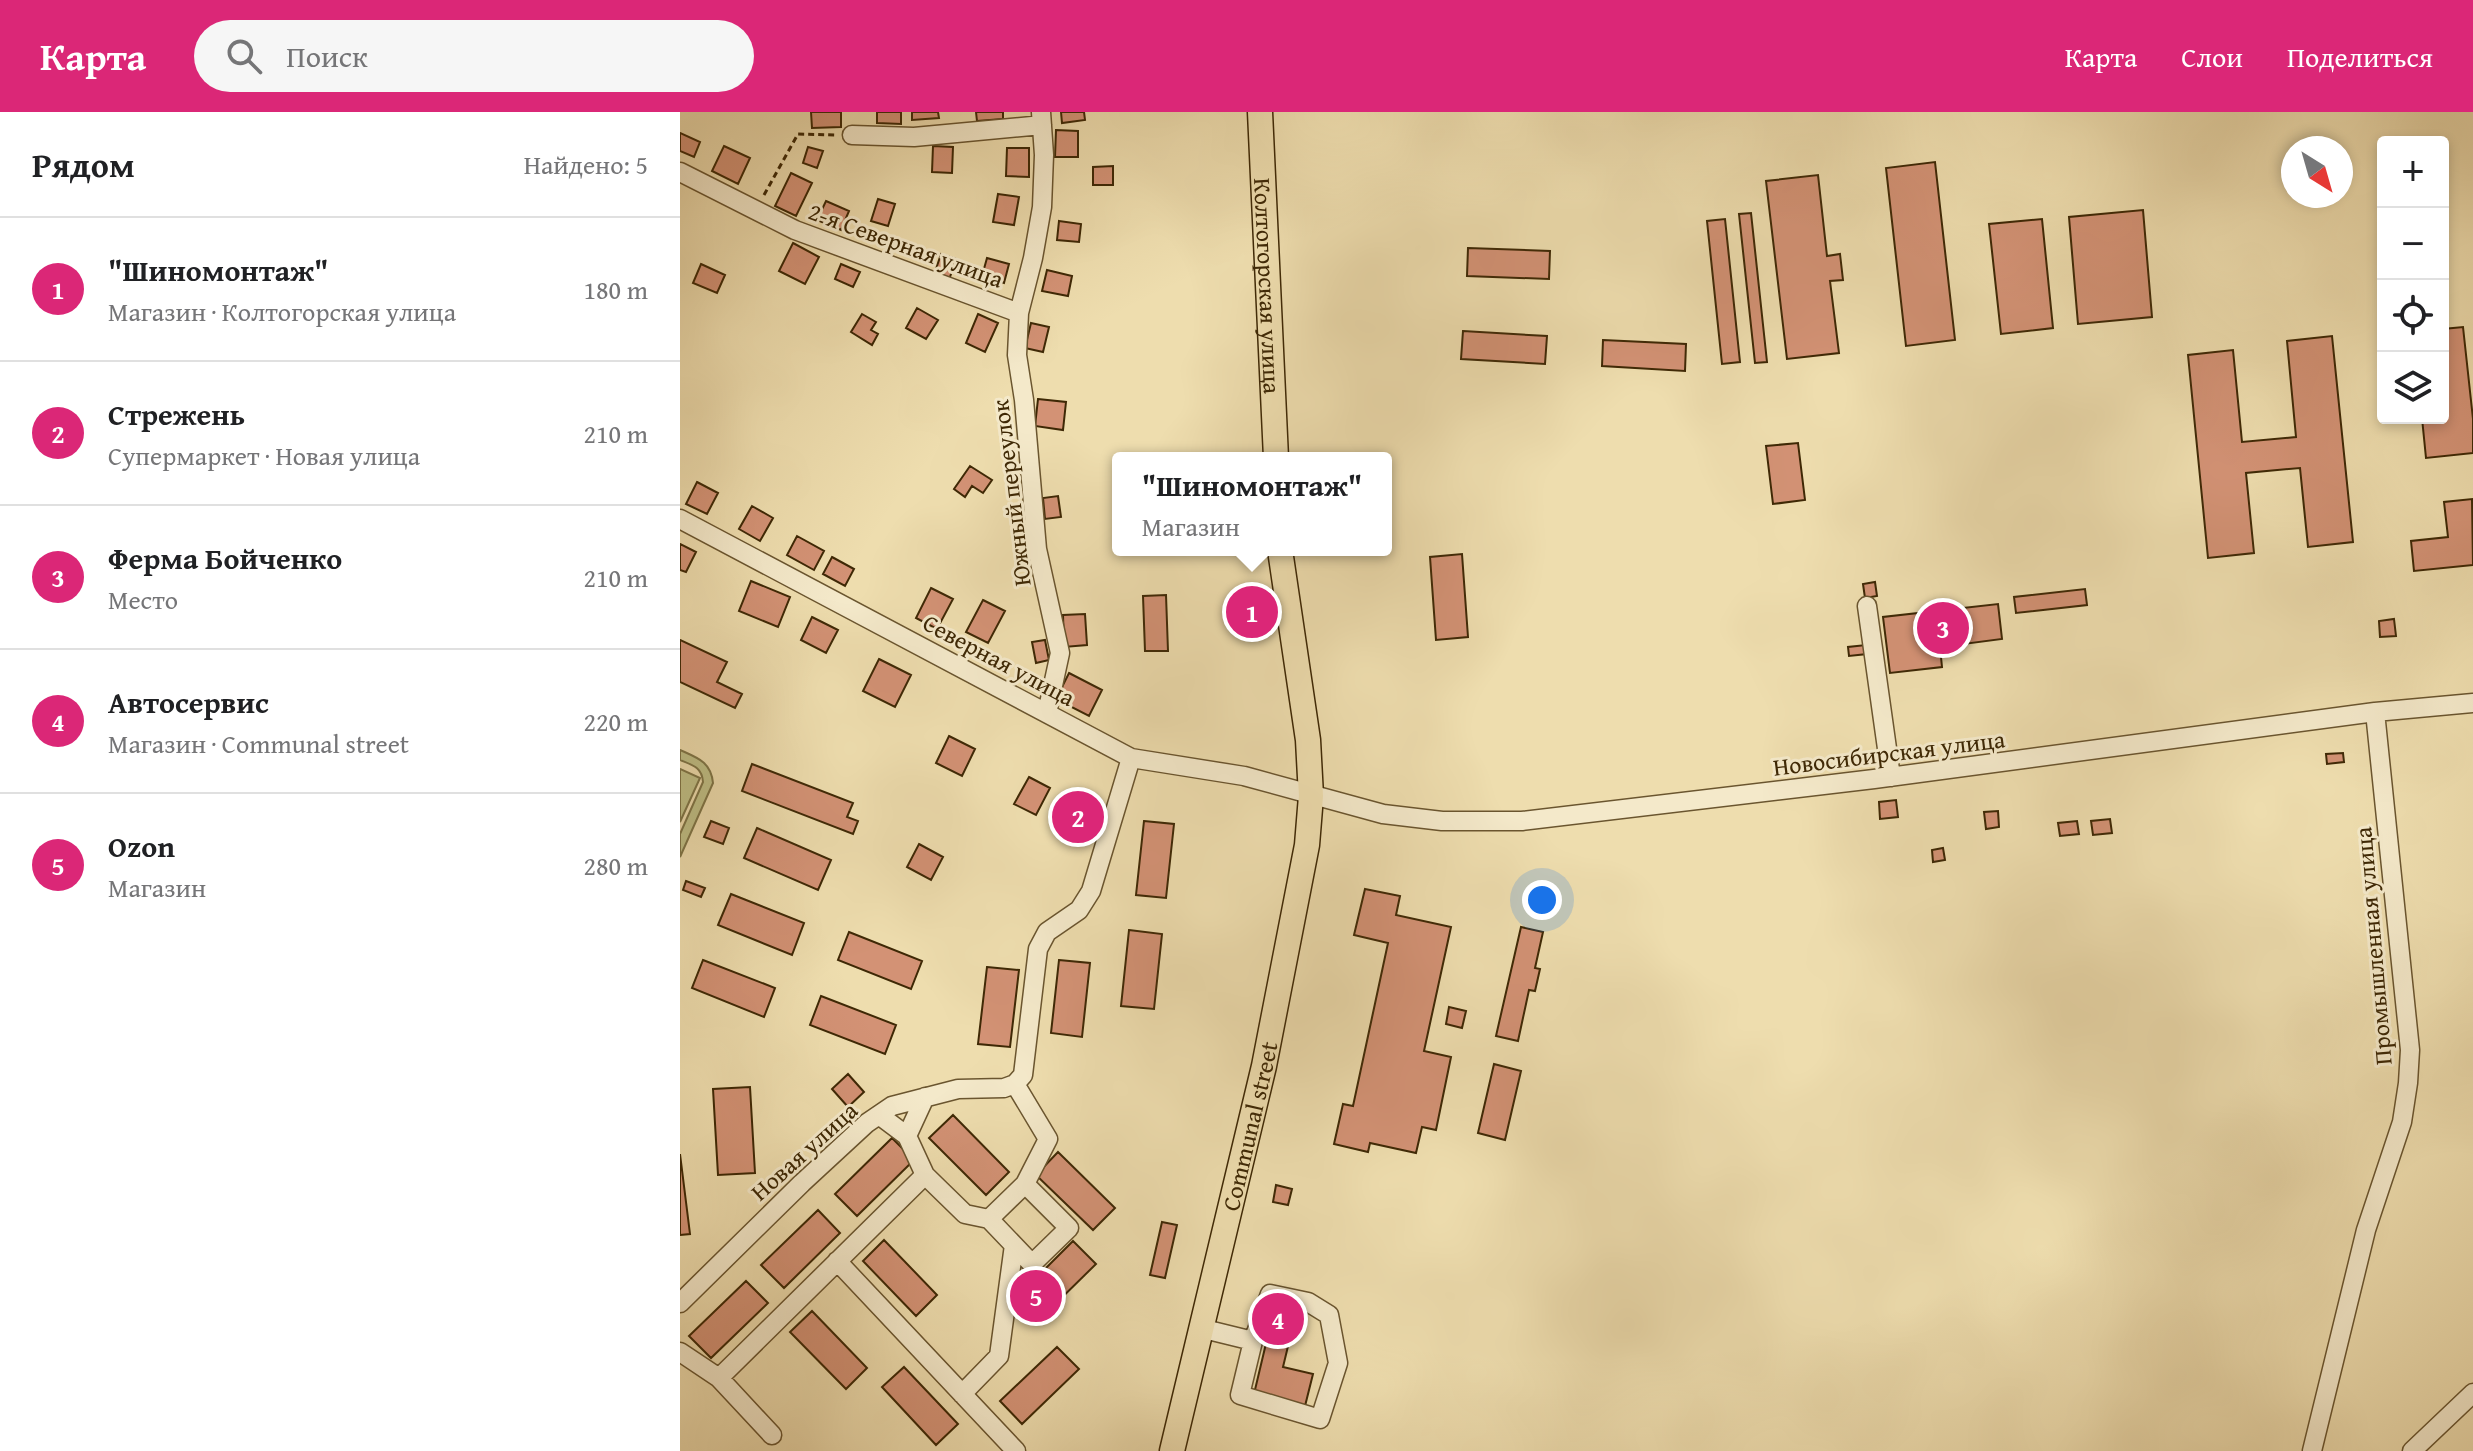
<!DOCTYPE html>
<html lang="ru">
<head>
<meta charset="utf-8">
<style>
	:root { --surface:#fff; --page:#f6f6f6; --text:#202124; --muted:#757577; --line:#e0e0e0; --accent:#db2777 }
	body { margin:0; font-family:"Gentium Book Plus",serif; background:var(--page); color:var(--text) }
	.controls { position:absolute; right:24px; top:24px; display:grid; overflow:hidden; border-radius:8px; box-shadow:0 4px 12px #0003 }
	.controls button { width:72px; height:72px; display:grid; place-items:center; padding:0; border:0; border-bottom:2px solid var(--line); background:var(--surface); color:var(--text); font:40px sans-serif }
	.compass { position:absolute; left:1601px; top:24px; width:72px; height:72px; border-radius:50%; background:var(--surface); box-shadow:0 4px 12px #0003; rotate:143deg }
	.you { position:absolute; left:862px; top:788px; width:28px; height:28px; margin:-20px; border:6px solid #fff; border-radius:50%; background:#1a73e8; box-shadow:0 0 0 12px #1a73e833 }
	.badge { display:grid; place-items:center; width:52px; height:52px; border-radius:50%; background:var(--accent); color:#fff; font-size:26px; font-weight:700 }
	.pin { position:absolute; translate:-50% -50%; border:4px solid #fff; box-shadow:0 2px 8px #0006 }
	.popup { position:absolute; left:432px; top:340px; width:280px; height:104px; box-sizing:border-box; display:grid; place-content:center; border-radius:8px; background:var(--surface); filter:drop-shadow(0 2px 6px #0005); font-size:26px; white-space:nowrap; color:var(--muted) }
	.popup b { font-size:30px; color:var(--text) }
	.popup::after { content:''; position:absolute; left:50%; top:100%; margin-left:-16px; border:16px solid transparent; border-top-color:var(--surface) }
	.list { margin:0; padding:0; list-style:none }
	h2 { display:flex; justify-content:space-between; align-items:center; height:104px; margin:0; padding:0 32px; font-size:34px }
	h2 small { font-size:26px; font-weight:400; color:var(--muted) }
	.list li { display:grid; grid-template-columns:52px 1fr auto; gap:24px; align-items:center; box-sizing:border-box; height:144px; padding:0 32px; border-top:2px solid var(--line) }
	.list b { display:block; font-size:30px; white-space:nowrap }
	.list p { margin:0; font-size:26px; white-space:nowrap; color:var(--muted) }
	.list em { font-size:26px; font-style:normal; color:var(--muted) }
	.icon { flex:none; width:44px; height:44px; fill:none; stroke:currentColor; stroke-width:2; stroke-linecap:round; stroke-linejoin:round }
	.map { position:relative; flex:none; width:1793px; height:1339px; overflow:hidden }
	header { display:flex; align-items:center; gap:48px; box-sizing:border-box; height:112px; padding:0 40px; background:var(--accent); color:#fff }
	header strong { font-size:38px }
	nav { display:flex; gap:44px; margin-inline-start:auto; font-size:28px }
	.search { width:560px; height:72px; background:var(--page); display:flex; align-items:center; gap:20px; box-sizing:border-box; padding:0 28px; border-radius:44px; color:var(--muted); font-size:30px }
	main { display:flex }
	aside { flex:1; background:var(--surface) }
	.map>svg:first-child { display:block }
</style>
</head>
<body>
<header>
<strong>Карта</strong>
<div class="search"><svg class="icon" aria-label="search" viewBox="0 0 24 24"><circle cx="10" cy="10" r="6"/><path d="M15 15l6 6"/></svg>Поиск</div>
<nav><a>Карта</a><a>Слои</a><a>Поделиться</a></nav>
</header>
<main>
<aside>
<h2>Рядом<small>Найдено: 5</small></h2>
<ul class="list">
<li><span class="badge">1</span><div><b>&quot;Шиномонтаж&quot;</b><p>Магазин · Колтогорская улица</p></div><em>180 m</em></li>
<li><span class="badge">2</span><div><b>Стрежень</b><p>Супермаркет · Новая улица</p></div><em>210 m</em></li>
<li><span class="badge">3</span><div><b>Ферма Бойченко</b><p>Место</p></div><em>210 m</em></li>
<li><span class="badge">4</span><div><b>Автосервис</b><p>Магазин · Communal street</p></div><em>220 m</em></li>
<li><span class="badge">5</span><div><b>Ozon</b><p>Магазин</p></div><em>280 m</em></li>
</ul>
</aside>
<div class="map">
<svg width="1793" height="1339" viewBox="0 0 1793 1339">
	<rect width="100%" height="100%" fill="#eeddae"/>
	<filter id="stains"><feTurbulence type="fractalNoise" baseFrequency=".0025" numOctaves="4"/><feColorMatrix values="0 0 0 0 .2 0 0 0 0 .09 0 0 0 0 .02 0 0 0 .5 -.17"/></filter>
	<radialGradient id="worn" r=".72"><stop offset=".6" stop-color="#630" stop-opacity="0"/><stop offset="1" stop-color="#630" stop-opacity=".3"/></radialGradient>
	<path fill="#bfbf86" stroke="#7e7446" stroke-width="2" d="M0,638C18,646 31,650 33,671L0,745V722L23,670C22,655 12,653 0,648Z
		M0,657L20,666L0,710Z"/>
	<path fill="#d39275" stroke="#3e2805" stroke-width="2" d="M131,0H161V15L132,16Z
		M197,0H221V12L197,11Z
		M232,0H258L259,6L232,8Z
		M296,0H323V7L297,9Z
		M381,0H404L405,8L382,11Z
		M376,18L398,19V45H375Z
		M0,21L20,30L14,45L0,39Z
		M44,34L70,46L58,72L32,59Z
		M253,34L273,35L272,61L252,60Z
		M128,35L143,39L137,56L123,51Z
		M327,36H349V65L326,64Z
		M1255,50L1275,228L1226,234L1206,56Z
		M433,54V73H413V55Z
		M111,61L132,71L116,104L95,94Z
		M1138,63L1147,144L1160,142L1163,168L1150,169L1159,241L1107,247L1086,69Z
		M318,82L339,85L334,113L313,110Z
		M198,87L215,92L208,114L191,109Z
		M146,89L169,99L161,118L137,108Z
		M1463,98L1472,205L1398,212L1389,105Z
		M1071,101L1087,250L1075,251L1059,102Z
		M1045,107L1060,250L1042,252L1027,109Z
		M1362,107L1373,216L1321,222L1309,112Z
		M379,109L401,112L399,130L377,128Z
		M113,131L139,145L125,172L99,159Z
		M788,136L870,139L869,167L787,164Z
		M261,142L276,147L269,168L254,163Z
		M307,146L329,152L324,171L302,164Z
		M21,152L45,163L37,181L13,171Z
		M161,152L180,160L173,175L155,167Z
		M367,158L392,164L388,184L362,179Z
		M237,196L258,208L246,227L226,216Z
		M182,202L196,210L191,218L198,222L192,233L171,220Z
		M298,202L318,211L305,240L286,231Z
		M351,211L369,215L363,240L345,236Z
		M1783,215L1793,307V341L1746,346L1742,306H1763V217Z
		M783,219L867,224L865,252L781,247Z
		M1652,224L1673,430L1628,435L1620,356L1566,361L1574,441L1528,446L1508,243L1553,238L1562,330L1616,325L1607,229Z
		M923,228L1006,232L1005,259L922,254Z
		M358,287L386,290L383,318L355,314Z
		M1118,331L1125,388L1093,392L1086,334Z
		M290,354L312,368L303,381L292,374L285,385L274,377Z
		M17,370L38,381L27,402L6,392Z
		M378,384L381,405L365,407L363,386Z
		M1792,387L1793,453L1734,459L1731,429L1768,425L1764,390Z
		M72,394L93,406L80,429L59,417Z
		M117,424L144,439L134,458L107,443Z
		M0,432L16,440L6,460L0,458Z
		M782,442L788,525L756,528L750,445Z
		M152,445L174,457L165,474L143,462Z
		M71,469L110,485L98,515L59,499Z
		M1195,470L1197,484L1185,486L1183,472Z
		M251,476L273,487L257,517L236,506Z
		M1405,477L1407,493L1336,501L1334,485Z
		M486,483L488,539H465L463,484Z
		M303,488L325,499L308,531L286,520Z
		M1318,492L1322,527L1260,535L1262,555L1210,561L1203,505Z
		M405,502L407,533L384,535L383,503Z
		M132,505L158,518L146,541L121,528Z
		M1714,507L1716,524L1700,525L1699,509Z
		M0,528L47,550L37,570L62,582L55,596L0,570Z
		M365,528L369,548L356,551L352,530Z
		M1186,533L1187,542L1169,544L1168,535Z
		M199,547L231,563L215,595L183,579Z
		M389,561L422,578L409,604L376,587Z
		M269,624L295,637L282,664L256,651Z
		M1663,641L1664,650L1647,652L1646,642Z
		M72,652L173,691L167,705L178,709L173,722L62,679Z
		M349,665L370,676L356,703L334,692Z
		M389,683L421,701L407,727L375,710Z
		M1216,688L1218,705L1200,707L1199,690Z
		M1318,699L1319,715L1306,717L1304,700Z
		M1430,707L1432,721L1413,723L1411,709Z
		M31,709L49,716L43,732L24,725Z
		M464,709L494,712L486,786L456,783Z
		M1397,709L1399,722L1380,724L1378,711Z
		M77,716L151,748L138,778L64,746Z
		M239,732L263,745L251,768L227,755Z
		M1263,736L1265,748L1253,750L1252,738Z
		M6,769L25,776L21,785L3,778Z
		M685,777L720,784L716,803L771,815L744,939L771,945L756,1018L742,1015L736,1041L690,1031L688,1040L654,1032L663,992L673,994L708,831L674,823Z
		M51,782L124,811L112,843L38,813Z
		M841,815L863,820L855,856L860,857L855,879L849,878L838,929L816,924Z
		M449,818L482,822L474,897L441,894Z
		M169,820L242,849L231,877L158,848Z
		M23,848L95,876L84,905L12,876Z
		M379,848L410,851L402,925L371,921Z
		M307,855L339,858L330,935L298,932Z
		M141,884L216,913L205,942L130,913Z
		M769,895L786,899L782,916L766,912Z
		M814,952L841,959L825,1028L798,1021Z
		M168,962L184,980L168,995L152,977Z
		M70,975L75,1061L38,1063L33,977Z
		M273,1003L329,1060L306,1083L249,1026Z
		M212,1026L234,1048L177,1104L155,1082Z
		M378,1040L435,1096L413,1118L356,1063Z
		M0,1042L10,1122L0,1123Z
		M596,1073L612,1077L608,1093L593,1090Z
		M138,1098L160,1121L104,1176L81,1153Z
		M482,1110L497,1113L485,1166L470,1163Z
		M204,1128L257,1183L236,1204L183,1149Z
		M393,1129L416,1152L361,1206L339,1183Z
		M66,1169L88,1191L31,1246L9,1224Z
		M589,1194L616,1201L603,1255L633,1262L625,1294L574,1282L588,1223L582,1222Z
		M132,1199L187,1256L166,1277L110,1220Z
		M377,1235L399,1257L342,1312L320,1289Z
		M224,1255L278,1312L256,1333L202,1275Z"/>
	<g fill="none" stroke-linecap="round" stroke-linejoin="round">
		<g stroke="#6a552f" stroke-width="21">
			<path id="minor" d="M361,0L364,43L362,95L353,146L339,201L337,243L344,288L357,437L380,541L367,601
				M172,23L234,25L362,13
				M0,60L115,118L339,201
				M0,407L451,646L564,664L703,702L762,709H842L1194,667L1695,600L1793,591
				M1187,494L1211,665
				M335,972L368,1027L345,1072L389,1116L352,1152L309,1107L345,1072
				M199,1003L227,1024L245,1063L285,1102L309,1107
				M227,1024L245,985
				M157,1149L336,1339
				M0,1191L122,1071L187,1011L212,994L278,977L324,976L335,972L343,963L358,837L367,820L399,798L411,779L451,646
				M520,1216L573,1229L560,1283L640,1307L658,1251L649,1203L628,1190L590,1182L573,1229
				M0,1240L39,1266L92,1323
				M39,1266L245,1063
				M282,1282L319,1244L334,1133
				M1632,1339L1686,1118L1722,1010L1728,971L1730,938L1695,600
				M1732,1339L1793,1281"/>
		</g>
		<g stroke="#3e2805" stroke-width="27">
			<g id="major">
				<path id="s1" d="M580,0L596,346"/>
				<path id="s2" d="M492,1339L584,954L627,733L631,684L628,628L600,438"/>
			</g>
		</g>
		<path stroke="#3e2805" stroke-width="3" stroke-dasharray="6 4" stroke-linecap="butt" d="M84,83L118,22L156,23"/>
		<use href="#minor" stroke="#f4e9ca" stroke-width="18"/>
		<use href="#major" stroke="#eeddae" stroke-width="24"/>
	</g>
	<g text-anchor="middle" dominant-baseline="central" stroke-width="6" stroke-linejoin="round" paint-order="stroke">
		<g font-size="24" fill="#3e2805" stroke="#f4e9ca">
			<text transform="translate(226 133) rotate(20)">2-я Северная улица</text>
			<text stroke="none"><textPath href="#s1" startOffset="174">Колтогорская улица</textPath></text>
			<text transform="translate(331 381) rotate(-97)">Южный переулок</text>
			<text transform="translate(319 548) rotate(28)">Северная улица</text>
			<text transform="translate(1209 641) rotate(-7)">Новосибирская улица</text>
			<text transform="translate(1693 834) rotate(-95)">Промышленная улица</text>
			<text stroke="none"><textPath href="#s2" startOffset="334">Communal street</textPath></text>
			<text transform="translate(124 1039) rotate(-42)">Новая улица</text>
		</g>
	</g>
	<rect width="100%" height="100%" filter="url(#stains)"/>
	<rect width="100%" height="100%" fill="url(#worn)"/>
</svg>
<div class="controls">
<button>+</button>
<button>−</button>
<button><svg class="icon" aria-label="locate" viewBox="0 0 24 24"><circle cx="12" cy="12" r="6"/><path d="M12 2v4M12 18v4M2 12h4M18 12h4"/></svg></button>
<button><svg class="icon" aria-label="layers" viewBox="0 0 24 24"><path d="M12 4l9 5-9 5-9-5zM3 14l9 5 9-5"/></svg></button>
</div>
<svg class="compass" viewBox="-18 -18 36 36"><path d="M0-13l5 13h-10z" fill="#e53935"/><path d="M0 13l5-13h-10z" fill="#757577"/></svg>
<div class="you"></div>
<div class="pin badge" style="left:572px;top:500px">1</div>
<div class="popup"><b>&quot;Шиномонтаж&quot;</b>Магазин</div>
<div class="pin badge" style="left:398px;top:705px">2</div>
<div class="pin badge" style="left:1263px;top:516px">3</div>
<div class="pin badge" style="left:598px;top:1207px">4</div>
<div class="pin badge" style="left:356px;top:1184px">5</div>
</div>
</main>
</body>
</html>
